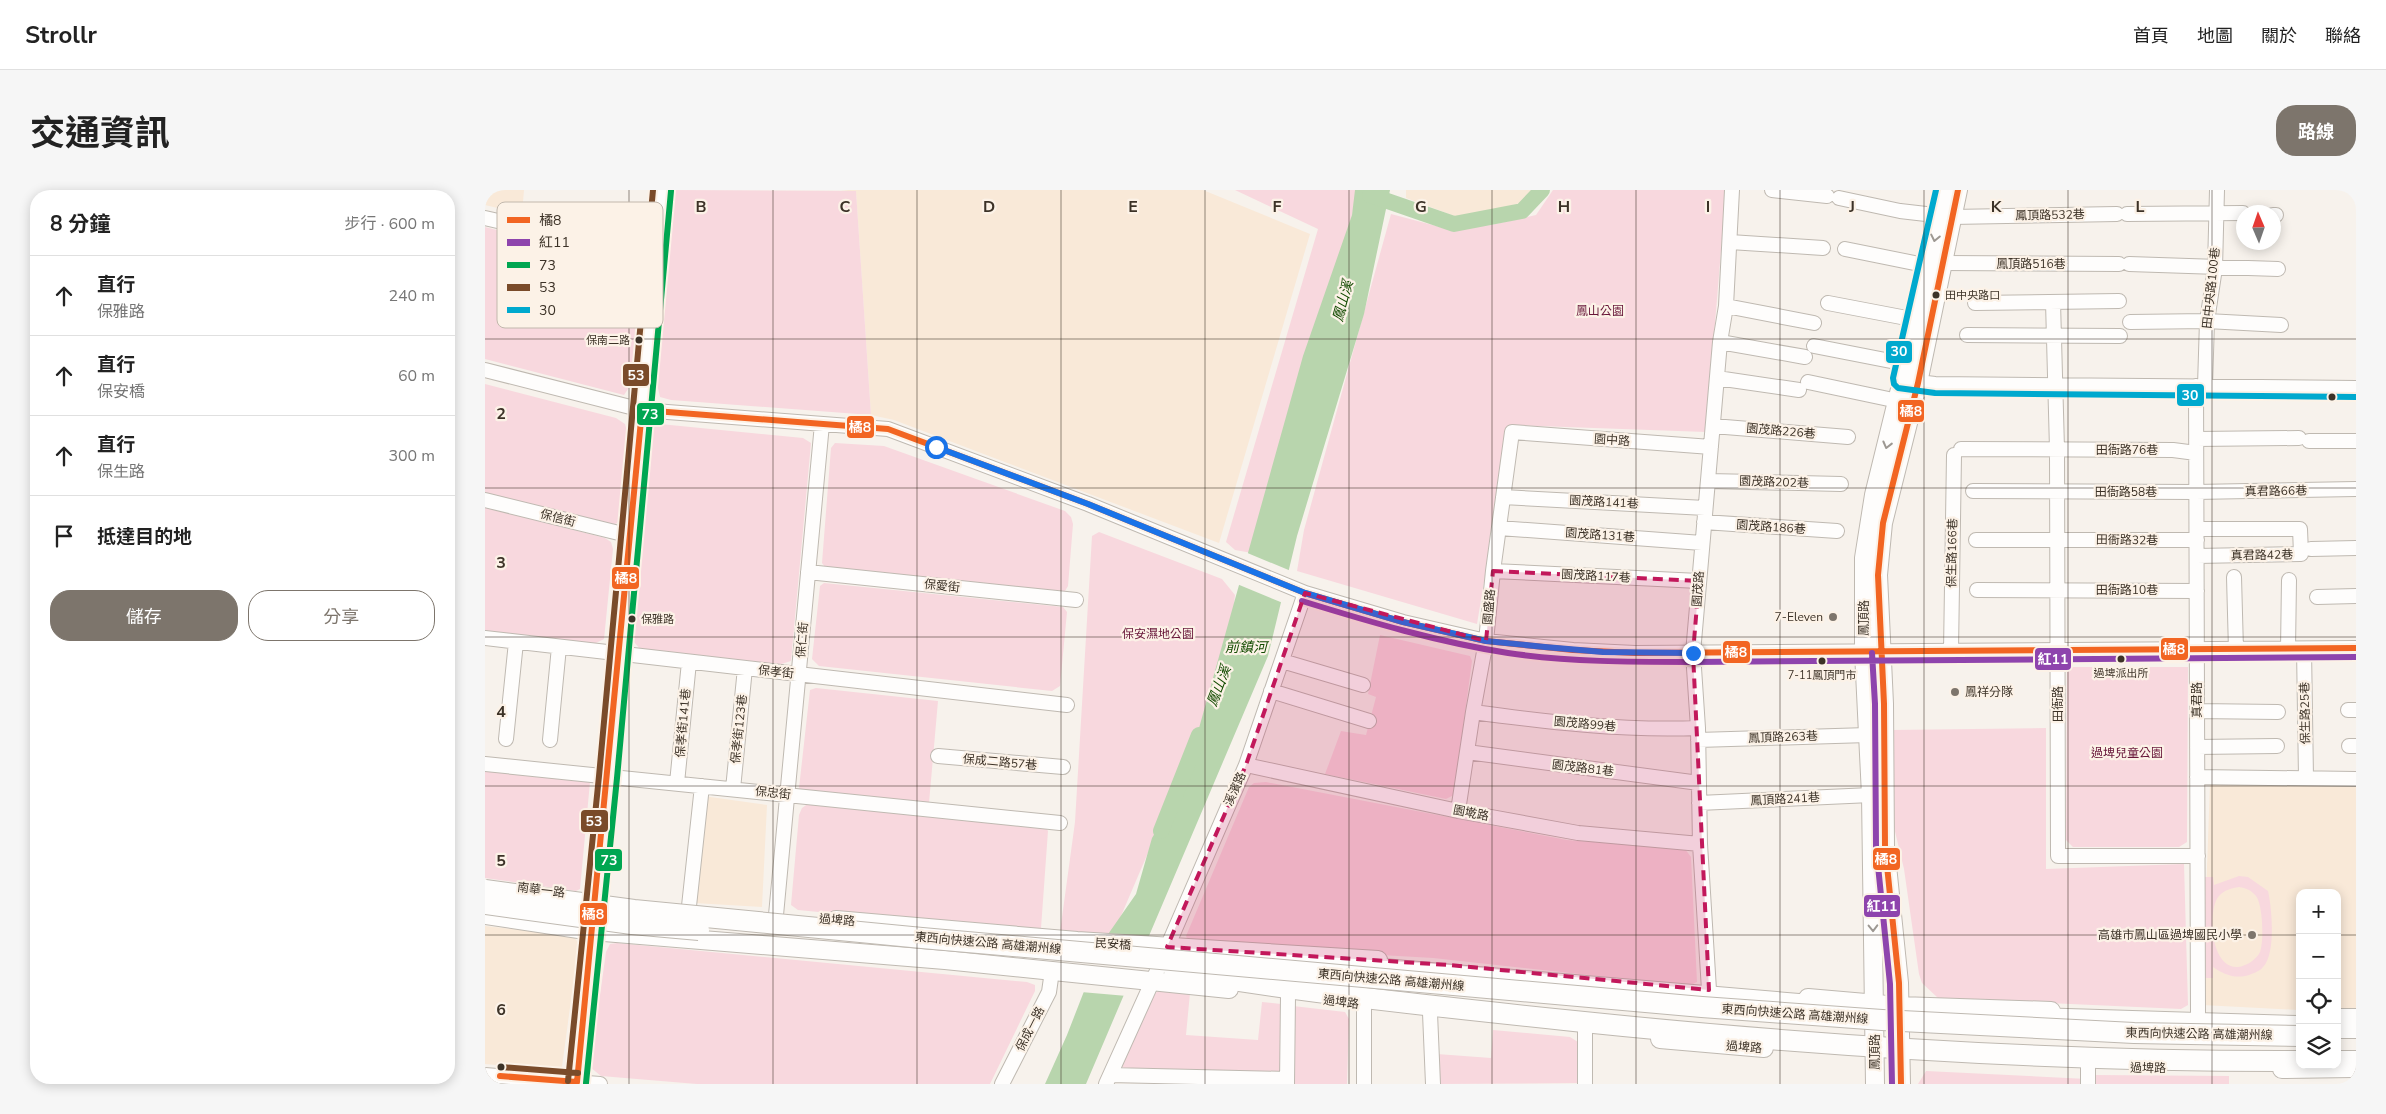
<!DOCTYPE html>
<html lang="zh-TW">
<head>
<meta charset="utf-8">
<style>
	:root { --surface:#fff; --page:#f6f6f6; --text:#222; --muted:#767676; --line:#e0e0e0; --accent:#7d756c }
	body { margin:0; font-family:"Nunito Sans","Noto Sans TC",sans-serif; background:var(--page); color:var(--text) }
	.controls { position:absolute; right:15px; bottom:15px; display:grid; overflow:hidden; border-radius:10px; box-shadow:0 2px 12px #0003 }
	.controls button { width:45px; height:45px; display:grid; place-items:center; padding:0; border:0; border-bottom:1px solid var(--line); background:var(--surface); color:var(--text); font:25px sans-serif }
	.compass { position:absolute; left:1751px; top:15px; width:45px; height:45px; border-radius:50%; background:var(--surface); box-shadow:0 2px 12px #0003; rotate:358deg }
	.stop { position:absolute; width:15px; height:15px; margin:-11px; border:4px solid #1a73e8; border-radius:50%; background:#fff }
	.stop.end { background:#1a73e8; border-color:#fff; box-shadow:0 1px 5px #0008 }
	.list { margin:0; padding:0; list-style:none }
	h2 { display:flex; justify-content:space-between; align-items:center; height:65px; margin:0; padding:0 20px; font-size:21px }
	h2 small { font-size:16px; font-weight:400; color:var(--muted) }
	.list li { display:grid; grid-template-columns:32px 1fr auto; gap:15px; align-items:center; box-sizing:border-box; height:80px; padding:0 20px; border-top:1px solid var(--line) }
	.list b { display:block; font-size:19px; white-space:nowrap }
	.list p { margin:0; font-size:16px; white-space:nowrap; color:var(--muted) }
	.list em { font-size:16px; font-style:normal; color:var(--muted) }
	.actions { display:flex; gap:10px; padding:15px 20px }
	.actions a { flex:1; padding:11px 0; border:1px solid var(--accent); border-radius:20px; text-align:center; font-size:18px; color:var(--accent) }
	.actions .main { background:var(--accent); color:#fff }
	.icon { flex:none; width:28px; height:28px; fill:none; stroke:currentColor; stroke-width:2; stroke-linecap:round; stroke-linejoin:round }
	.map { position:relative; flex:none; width:1871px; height:894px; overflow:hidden; border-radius:20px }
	header { display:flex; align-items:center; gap:30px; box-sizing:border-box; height:70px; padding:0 25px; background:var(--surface); border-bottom:1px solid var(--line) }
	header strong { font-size:24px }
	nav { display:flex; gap:28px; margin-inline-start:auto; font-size:18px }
	.intro { display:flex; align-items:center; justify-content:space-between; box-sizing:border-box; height:120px; padding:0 30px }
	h1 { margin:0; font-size:35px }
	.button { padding:12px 22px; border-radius:20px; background:var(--accent); color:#fff; font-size:18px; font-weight:700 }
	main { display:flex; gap:30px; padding:0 30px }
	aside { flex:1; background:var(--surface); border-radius:20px; box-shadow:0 2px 12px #0003 }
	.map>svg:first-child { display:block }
</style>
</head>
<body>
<header>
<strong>Strollr</strong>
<nav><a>首頁</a><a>地圖</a><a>關於</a><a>聯絡</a></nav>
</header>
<div class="intro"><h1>交通資訊</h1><a class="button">路線</a></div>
<main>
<aside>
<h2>8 分鐘<small>步行 · 600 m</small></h2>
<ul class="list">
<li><svg class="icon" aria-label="ahead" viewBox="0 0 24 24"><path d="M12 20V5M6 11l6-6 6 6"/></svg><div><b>直行</b><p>保雅路</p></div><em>240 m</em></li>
<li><svg class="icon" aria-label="ahead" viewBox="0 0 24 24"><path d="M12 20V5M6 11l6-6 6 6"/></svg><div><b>直行</b><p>保安橋</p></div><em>60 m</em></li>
<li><svg class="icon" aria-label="ahead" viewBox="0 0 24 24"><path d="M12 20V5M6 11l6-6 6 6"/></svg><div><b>直行</b><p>保生路</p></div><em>300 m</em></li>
<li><svg class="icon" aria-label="arrive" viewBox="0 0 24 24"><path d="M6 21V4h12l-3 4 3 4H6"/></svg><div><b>抵達目的地</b></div></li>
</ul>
<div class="actions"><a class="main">儲存</a><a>分享</a></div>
</aside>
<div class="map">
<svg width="1871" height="894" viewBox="0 0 1871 894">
	<rect width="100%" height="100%" fill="#f7f2ec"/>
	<path fill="#f9e9d8" d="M0,0H39L37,24L0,15Z
		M356,0H718L825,44L734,353L409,230L386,225L371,2Z
		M921,0H1048L1036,13L975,28L921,8Z
		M1871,593V823L1852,822V703H1815V820L1717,815L1725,594Z
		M218,606L282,615L277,717L209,713Z
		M0,736L88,746L92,751L93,758L77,877L67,880L0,874Z"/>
	<path fill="#f8d8de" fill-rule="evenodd" d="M188,0L371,1L386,225L186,210L175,207L172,194Z
		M750,0H873L838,145L767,363L750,360L741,352L833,39Z
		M1068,0H1241L1221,242L1025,235L992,434L812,381L819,340L906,24L959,38L1006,35L1051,25Z
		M0,37L155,75L157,83L145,196L139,205L0,169Z
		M0,194L131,228L140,234L142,242L135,329L132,333L127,336L0,304Z
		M175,234L318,248L326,253L306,471L293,475L156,460L149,452L166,242L168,236Z
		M350,253L399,256L580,321L586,327L588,334L583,396L580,401L575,402L340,377L337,373L346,258Z
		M0,317L120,348L126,352L128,359L119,449L107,455L0,444Z
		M614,342L737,389L750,405L742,478L627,747L575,742L590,632L607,346Z
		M339,393L578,417L582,422L575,496L567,501L334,476L327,469L335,396Z
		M895,445L985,466L987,471L969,605L961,609L840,584L856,541L881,545L891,507L883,504Z
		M1582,477H1703L1702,652L1694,657H1588L1581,650Z
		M331,498L453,511L444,613L319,603L314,598L325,500Z
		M1561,538V679L1699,674L1703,815L1696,819L1453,808L1437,793L1434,784L1419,679L1407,629L1406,540Z
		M0,579L97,587L105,592L95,699L91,701L0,688Z
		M781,592L1082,650L1200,659L1206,667L1212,792L1204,796L948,768L704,754L701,746L764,597L769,593Z
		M324,613L558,634L563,641L556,738L552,743L313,720L306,715L314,625L317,618Z
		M1754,686L1763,687L1783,701C1787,718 1791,764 1778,777C1775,781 1769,783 1764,785C1751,789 1739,785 1728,777V788H1718L1717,687H1728L1729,695ZM1754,697C1761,698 1766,700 1771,706C1778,715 1779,752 1775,762C1771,770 1761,776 1753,777C1725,779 1722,719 1734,706C1739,700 1747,698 1754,697Z
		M132,753L542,792L550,795V801L505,894H212L116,886L105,877L121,762L125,754Z
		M673,801L705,803L701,845L773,850L777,812L796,814L798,819V879L793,882L640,879L634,874L666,807Z
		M808,816L860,822L864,829L862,894H806Z
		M1008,840L1085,847L1093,852L1094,893L953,894L952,864L1006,868Z
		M1441,881L1602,889V894H1433Z
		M1609,885L1744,886V894H1609Z"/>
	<path fill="#b8d5ad" d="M870,0H905L879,124L812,346L783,466L601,894H560L582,845L619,750L651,704L667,648L697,599L818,166L867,25Z"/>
	<path fill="#f7f2ec" d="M760,362L806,381L798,413L752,394Z
		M617,749L665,751L642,806L596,802Z"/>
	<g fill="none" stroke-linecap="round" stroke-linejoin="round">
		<path stroke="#b8d5ad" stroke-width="16" d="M885,5L969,34L1037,21L1057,0
			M676,641L714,545"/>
		<g stroke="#bfb9b1" stroke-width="16">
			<path id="minor" d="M1287,0L1342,6
				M1354,8L1415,21L1467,27L1632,24
				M1642,24L1758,23
				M1788,25H1791
				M0,28L171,67
				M1245,52L1338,58
				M1360,59L1444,76
				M1458,73L1634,74
				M1644,74L1793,79
				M1568,112L1572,259L1573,666H1713
				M1343,113L1432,130
				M1490,113L1634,111
				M1241,116L1329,133
				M1645,132L1722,131L1796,135
				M1482,145L1635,146
				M1235,152L1320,167
				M1329,156L1421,174
				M0,180L157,220L403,239L603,314L820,403L918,432L1001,451L1088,460L1150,463L1871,458
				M1232,188L1314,200
				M1424,191L1450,194L1871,198
				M1323,192L1413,211
				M1711,196L1713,823
				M1720,196L1722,131L1730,78L1732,0
				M1228,236L1363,247
				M1711,249L1814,248
				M1824,251H1871
				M1476,259L1688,260L1711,263
				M1223,291L1356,294
				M1488,301L1711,302L1871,299
				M1018,307L1220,318
				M0,310L146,346
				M1219,332L1352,341
				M1014,338L1217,353
				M1712,339H1815L1816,364L1712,366
				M1491,350H1712
				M1826,359L1871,358
				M1008,381L1214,391
				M323,382L591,410
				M1749,387L1751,460
				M1492,400L1712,401
				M1832,407L1871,406
				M0,448L582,515
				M1803,459L1804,390
				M1819,459L1821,588
				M1466,461L1469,265
				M797,471L878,495
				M786,501L884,531
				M1863,520H1871
				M1712,521L1793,522
				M988,522C1062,532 1137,541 1213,538
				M21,549L31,452
				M65,550L74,457
				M1213,550L1383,545
				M1864,556H1871
				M1712,557L1792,556
				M982,562L1214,593
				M453,566L578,577
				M0,574L575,633
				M761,575L973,621L1093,643L1215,654
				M1712,587L1871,589
				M192,593L204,472
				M248,599L260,478
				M1214,613L1386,605
				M973,621L988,522L1001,451L1008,381L1027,242L1226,257
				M204,716L217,596
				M291,725L337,234
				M1224,800L1215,654L1213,538L1208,463L1235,152L1241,116L1247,0
				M945,823L948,894
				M1603,876V894
				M0,885L115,894
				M625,885L802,889
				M91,894L123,587L177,0
				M517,894L564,802L567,781
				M621,894L668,790L761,575L820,403
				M802,894L803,806
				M879,894V815
				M1100,894V839"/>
		</g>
		<g stroke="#bfb9b1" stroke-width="20">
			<path id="major" d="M0,725L107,741L460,770L744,799
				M351,730L592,751L893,770
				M1323,808L1415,816L1566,821
				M1852,828H1871
				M1175,849L1279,858
				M1797,879L1868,878
				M1390,894L1386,605L1379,462V368L1389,305L1432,130L1460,0
				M1416,894L1414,793L1400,656L1399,514L1393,385L1398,333L1433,193L1473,0"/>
		</g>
		<g stroke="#bfb9b1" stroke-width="22">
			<path id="highway" d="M874,777L1338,816
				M689,781C822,803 955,817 1089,831C1330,856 1572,872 1815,871
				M1549,828L1812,836
				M1852,838H1871
				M1852,871H1871"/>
		</g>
		<use href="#minor" stroke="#fefdfc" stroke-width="14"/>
		<use href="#major" stroke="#fefdfc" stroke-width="18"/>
		<use href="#highway" stroke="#fefdfc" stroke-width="20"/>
		<g stroke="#bfb9b1" stroke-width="22" stroke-linecap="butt">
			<path id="highway-bridge" d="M0,700L149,720L437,748L1217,817L1397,830L1649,843L1815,846
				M0,714L147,734L214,740"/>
		</g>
		<use href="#highway-bridge" stroke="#fefdfc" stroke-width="20"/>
		<g stroke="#fcf2e7" stroke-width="10">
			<path id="bus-1" d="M157,220L403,239L603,314L820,403L918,432L1001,451L1088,460L1150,463L1871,458
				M15,886L92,892
				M92,892L157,220
				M1416,894L1414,793L1400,656L1399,514L1393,385L1398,333L1433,193L1473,0"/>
		</g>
		<g stroke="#fcf2e7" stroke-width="10">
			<path id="bus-2" d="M817,411C885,432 953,452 1023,463C1084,472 1146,472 1208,472L1871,467
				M1387,463L1390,514L1391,656L1405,794L1407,894"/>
		</g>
		<g stroke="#fcf2e7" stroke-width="10">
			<path id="bus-3" d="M101,893L132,588L186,1"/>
		</g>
		<g stroke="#fcf2e7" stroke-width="10">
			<path id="bus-4" d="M16,877L93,883
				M83,891L114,586L168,0"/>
		</g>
		<g stroke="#fcf2e7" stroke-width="10">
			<path id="bus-5" d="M1451,0L1408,188L1409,194L1413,198L1450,203L1871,207"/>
		</g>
		<use href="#bus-1" stroke="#f26522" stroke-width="6"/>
		<use href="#bus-2" stroke="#8e44ad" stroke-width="6"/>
		<use href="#bus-3" stroke="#00a651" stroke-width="6"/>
		<use href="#bus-4" stroke="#7a4b2a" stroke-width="6"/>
		<use href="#bus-5" stroke="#00a9ce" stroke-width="6"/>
	</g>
	<defs><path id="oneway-chevron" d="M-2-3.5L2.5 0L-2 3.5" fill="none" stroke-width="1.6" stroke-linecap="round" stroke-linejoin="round" transform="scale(1.25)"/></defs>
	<g stroke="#9d9892">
		<use href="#oneway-chevron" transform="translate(1450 48) rotate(102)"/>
		<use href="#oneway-chevron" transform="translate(1402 255) rotate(104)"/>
		<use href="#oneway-chevron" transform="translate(1388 738) rotate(89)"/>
	</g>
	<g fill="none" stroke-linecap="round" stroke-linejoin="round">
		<path stroke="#1a73e8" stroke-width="6" d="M451,257L603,314L820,403L918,432L1001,451L1060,457L1118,462L1208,463"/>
	</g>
	<path fill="#c2185b" fill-opacity="0.2" stroke="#c2185b" stroke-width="4" stroke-dasharray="10 6" stroke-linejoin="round" d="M1008,381L1214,391L1208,463L1224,800L964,775L682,757L761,575L820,403L1001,451Z"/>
	<path fill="none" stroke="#3c3227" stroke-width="1" stroke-opacity="0.55" d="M144,0V894M288,0V894M432,0V894M576,0V894M720,0V894M864,0V894M1007,0V894M1151,0V894M1295,0V894M1439,0V894M1583,0V894M1727,0V894M0,149H1871M0,298H1871M0,447H1871M0,596H1871M0,745H1815M1852,745H1871"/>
	<g fill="#3c3227" stroke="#fcf2e7" stroke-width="2">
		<circle cx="1451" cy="105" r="4.5"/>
		<circle cx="154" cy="150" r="4.5"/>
		<circle cx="1847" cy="207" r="4.5"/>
		<circle cx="147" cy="429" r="4.5"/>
		<circle cx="1636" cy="469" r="4.5"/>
		<circle cx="1337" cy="471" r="4.5"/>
		<circle cx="16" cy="877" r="4.5"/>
	</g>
	<g fill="#7d756c" stroke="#fcf2e7" stroke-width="2">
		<circle cx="1348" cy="427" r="5"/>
		<circle cx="1470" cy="502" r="5"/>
		<circle cx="1767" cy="745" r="5"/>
	</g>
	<g text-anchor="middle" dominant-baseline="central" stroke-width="4.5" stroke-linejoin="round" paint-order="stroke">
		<g font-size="11" fill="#3c3227" stroke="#fcf2e7" text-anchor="start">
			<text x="1460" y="105">田中央路口</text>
			<text x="145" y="150" text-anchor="end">保南二路</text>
			<text x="156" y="429">保雅路</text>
			<text x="1636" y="483" text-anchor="middle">過埤派出所</text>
			<text x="1337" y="485" text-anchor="middle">7-11鳳頂門市</text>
		</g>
		<g font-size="12" fill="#3c3227" stroke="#fcf2e7">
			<text transform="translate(1565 25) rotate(-1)">鳳頂路532巷</text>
			<text x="1546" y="74">鳳頂路516巷</text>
			<text transform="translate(1726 98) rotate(-84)">田中央路100巷</text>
			<text transform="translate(1296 241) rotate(5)">園茂路226巷</text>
			<text transform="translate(1127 250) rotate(4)">園中路</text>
			<text x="1642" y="260">田衙路76巷</text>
			<text transform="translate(1289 292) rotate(2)">園茂路202巷</text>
			<text transform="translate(1791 301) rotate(-1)">真君路66巷</text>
			<text x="1641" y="302">田衙路58巷</text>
			<text transform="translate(1119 312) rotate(3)">園茂路141巷</text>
			<text transform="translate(73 328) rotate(14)">保信街</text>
			<text transform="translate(1286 337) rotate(4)">園茂路186巷</text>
			<text transform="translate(1115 345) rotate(4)">園茂路131巷</text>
			<text transform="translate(1642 350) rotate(1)">田衙路32巷</text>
			<text transform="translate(1467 363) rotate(-89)">保生路166巷</text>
			<text transform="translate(1777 365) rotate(-1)">真君路42巷</text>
			<text transform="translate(1111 386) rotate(3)">園茂路117巷</text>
			<text transform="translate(457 396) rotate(6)">保愛街</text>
			<text transform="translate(1213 399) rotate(-86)">園茂路</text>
			<text x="1642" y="400">田衙路10巷</text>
			<text transform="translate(1004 417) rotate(-85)">園盛路</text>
			<text transform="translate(1379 428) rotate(-90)">鳳頂路</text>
			<text transform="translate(317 450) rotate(-85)">保仁街</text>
			<text transform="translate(291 482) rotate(6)">保孝街</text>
			<text transform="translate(1712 510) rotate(-90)">真君路</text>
			<text transform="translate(1573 514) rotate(-90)">田衙路</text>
			<text transform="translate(1820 523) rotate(-91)">保生路25巷</text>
			<text transform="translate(198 533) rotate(-85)">保孝街141巷</text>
			<text transform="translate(1100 534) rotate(5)">園茂路99巷</text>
			<text transform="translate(254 539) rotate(-84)">保孝街123巷</text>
			<text transform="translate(1298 547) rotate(-2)">鳳頂路263巷</text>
			<text transform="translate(515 572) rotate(5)">保成二路57巷</text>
			<text transform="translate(1098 578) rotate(7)">園茂路81巷</text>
			<text transform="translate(750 599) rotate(-66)">溪濱路</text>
			<text transform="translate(288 603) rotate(6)">保忠街</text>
			<text transform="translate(1300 609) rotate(-3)">鳳頂路241巷</text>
			<text transform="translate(986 623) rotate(11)">園墘路</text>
			<text transform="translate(56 700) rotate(7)">南華一路</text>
			<text transform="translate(352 730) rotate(4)">過埤路</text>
			<text transform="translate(503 753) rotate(5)">東西向快速公路 高雄潮州線</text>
			<text transform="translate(628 754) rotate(4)">民安橋</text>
			<text transform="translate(906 790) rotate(5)">東西向快速公路 高雄潮州線</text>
			<text transform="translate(856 812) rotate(7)">過埤路</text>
			<text transform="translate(1310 824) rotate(4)">東西向快速公路 高雄潮州線</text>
			<text transform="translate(545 839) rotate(-63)">保成一路</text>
			<text transform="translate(1714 844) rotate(1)">東西向快速公路 高雄潮州線</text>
			<text transform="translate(1259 857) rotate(4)">過埤路</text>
			<text transform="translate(1390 862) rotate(-90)">鳳頂路</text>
			<text transform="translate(1663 878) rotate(1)">過埤路</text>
		</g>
		<g font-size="12" fill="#671538" stroke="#fcf2e7">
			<text x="1115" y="121">鳳山公園</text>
			<text x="673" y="444">保安濕地公園</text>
			<text x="1642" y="563">過埤兒童公園</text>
		</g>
		<g font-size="12" fill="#3c3227" stroke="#fcf2e7" text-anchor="end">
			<text x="1338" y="427">7-Eleven</text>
			<text x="1480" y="502" text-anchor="start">鳳祥分隊</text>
			<text x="1757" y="745">高雄市鳳山區過埤國民小學</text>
		</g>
		<g font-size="14" font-style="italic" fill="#124b00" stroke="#fcf2e7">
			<text transform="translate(858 111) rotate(-75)">鳳山溪</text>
			<text x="761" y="457">前鎮河</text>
			<text transform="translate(734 496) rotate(-69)">鳳山溪</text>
		</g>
	</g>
	<rect x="12" y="12" width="166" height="126" rx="8" fill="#fcf2e7" stroke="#c2b8ad" stroke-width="1"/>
	<rect x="22" y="27" width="23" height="6" fill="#f26522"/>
	<rect x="22" y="49" width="23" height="7" fill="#8e44ad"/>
	<rect x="22" y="72" width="23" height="6" fill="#00a651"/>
	<rect x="22" y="94" width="23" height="7" fill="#7a4b2a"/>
	<rect x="22" y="117" width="23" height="6" fill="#00a9ce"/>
	<g font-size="14" fill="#3c3227">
		<text x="54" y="35">橘8</text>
		<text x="54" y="57">紅11</text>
		<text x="54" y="80">73</text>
		<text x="54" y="102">53</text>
		<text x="54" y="125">30</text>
	</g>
	<g font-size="16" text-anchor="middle" font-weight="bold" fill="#3c3227" stroke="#fcf2e7" stroke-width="4.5" stroke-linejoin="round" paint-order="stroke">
		<text x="216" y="22">B</text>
		<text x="360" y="22">C</text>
		<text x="504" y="22">D</text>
		<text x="648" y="22">E</text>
		<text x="792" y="22">F</text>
		<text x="936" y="22">G</text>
		<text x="1079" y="22">H</text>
		<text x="1223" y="22">I</text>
		<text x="1367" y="22">J</text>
		<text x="1511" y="22">K</text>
		<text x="1655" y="22">L</text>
		<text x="16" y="229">2</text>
		<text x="16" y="378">3</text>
		<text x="16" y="527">4</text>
		<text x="16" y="676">5</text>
		<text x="16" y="825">6</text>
	</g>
	<g stroke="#fcf2e7" stroke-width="2">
		<rect x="1400" y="150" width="28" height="24" rx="5" fill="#00a9ce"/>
		<rect x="137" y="173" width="28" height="24" rx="5" fill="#7a4b2a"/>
		<rect x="1691" y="193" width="29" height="24" rx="5" fill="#00a9ce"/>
		<rect x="1412" y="209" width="28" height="24" rx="5" fill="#f26522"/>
		<rect x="151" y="212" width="29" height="24" rx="5" fill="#00a651"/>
		<rect x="361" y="225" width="29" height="24" rx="5" fill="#f26522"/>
		<rect x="126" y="376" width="29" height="24" rx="5" fill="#f26522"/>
		<rect x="1675" y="447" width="29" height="24" rx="5" fill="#f26522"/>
		<rect x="1237" y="450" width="29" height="24" rx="5" fill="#f26522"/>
		<rect x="1549" y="457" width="38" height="24" rx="5" fill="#8e44ad"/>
		<rect x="95" y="619" width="29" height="24" rx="5" fill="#7a4b2a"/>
		<rect x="1387" y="657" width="29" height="24" rx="5" fill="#f26522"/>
		<rect x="109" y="658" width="29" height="24" rx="5" fill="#00a651"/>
		<rect x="1378" y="704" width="38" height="24" rx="5" fill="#8e44ad"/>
		<rect x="94" y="712" width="29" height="24" rx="5" fill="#f26522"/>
	</g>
	<g font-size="14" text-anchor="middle" font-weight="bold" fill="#fff">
		<text x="1414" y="166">30</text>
		<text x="151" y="190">53</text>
		<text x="1705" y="210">30</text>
		<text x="1426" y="226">橘8</text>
		<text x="165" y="229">73</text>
		<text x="375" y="242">橘8</text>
		<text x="141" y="393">橘8</text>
		<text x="1689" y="464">橘8</text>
		<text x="1251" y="467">橘8</text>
		<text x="1568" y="474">紅11</text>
		<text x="109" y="636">53</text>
		<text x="1401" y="674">橘8</text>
		<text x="124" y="675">73</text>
		<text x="1397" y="721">紅11</text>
		<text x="108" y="729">橘8</text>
	</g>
</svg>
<div class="controls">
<button>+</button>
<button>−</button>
<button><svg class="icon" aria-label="locate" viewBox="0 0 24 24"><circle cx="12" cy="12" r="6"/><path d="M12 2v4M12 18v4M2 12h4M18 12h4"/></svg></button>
<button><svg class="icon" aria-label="layers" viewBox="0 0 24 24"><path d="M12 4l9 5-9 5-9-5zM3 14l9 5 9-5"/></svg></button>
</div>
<svg class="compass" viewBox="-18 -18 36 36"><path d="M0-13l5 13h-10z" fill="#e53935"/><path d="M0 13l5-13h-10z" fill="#767676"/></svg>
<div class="stop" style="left:451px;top:257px"></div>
<div class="stop end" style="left:1208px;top:463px"></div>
</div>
</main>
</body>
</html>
